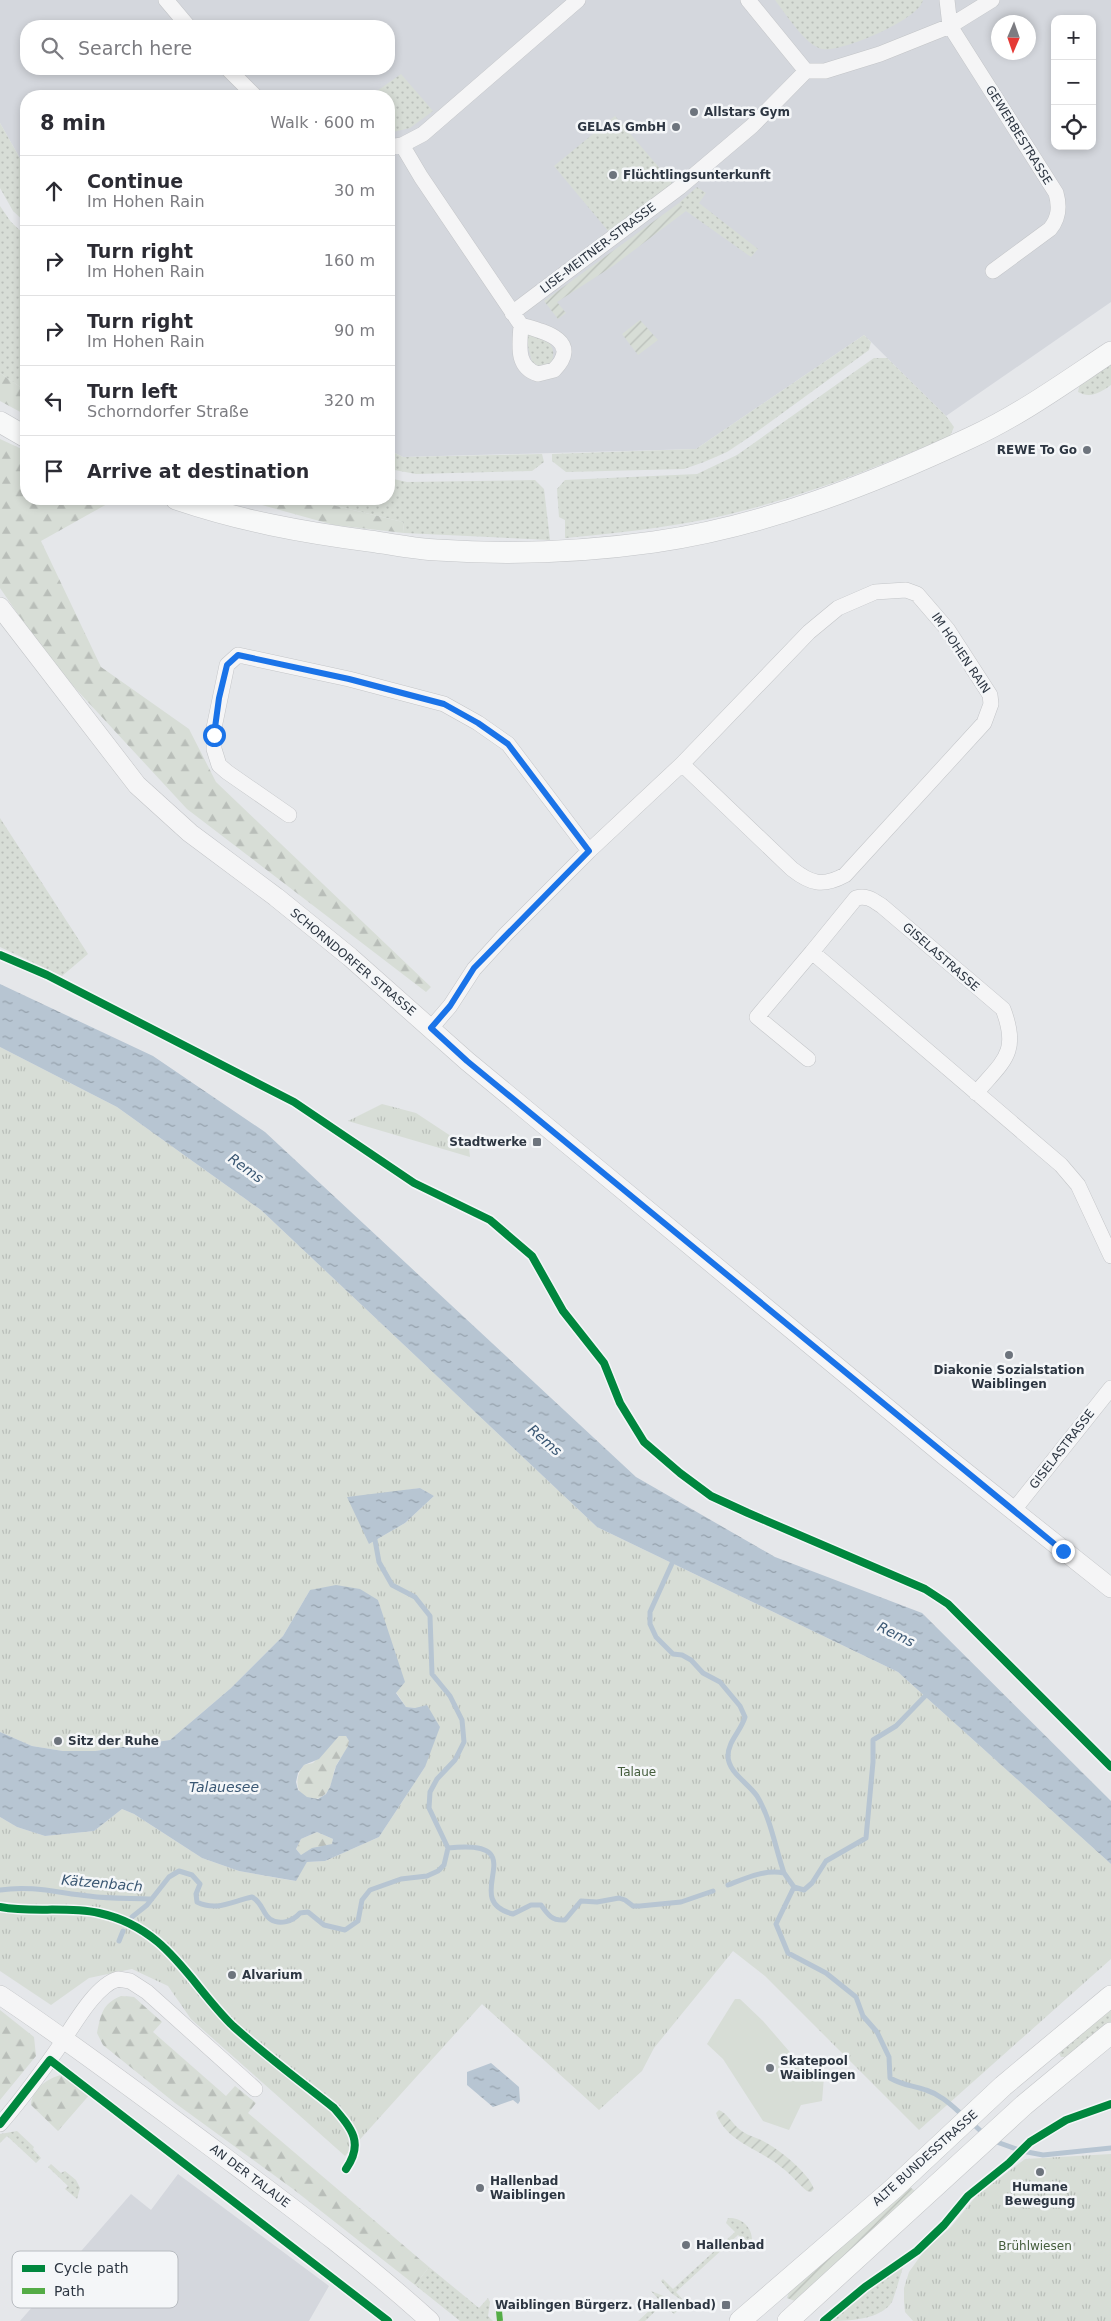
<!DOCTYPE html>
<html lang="en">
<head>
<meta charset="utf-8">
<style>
	:root { --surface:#fff; --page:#f2f2f3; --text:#2b2b33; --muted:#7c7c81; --line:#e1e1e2 }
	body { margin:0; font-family:"DejaVu Sans",sans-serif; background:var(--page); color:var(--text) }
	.controls { position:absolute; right:15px; top:15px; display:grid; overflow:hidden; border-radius:10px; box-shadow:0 2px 8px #0003 }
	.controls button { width:45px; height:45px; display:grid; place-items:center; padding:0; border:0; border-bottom:1px solid var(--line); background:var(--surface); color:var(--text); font:25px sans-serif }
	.compass { position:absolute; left:991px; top:15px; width:45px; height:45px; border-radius:50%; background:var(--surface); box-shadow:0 2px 8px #0003; rotate:182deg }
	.stop { position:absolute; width:15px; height:15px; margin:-11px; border:4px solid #1a73e8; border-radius:50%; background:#fff }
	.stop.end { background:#1a73e8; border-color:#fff; box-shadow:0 1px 5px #0008 }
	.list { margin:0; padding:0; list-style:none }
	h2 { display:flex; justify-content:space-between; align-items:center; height:65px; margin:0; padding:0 20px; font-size:21px }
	h2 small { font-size:16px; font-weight:400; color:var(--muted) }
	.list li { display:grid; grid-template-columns:32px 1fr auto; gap:15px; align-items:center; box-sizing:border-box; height:70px; padding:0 20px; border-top:1px solid var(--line) }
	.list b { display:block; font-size:19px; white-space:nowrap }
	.list p { margin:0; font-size:16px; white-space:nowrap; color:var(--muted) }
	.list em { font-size:16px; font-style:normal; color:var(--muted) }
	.icon { flex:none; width:28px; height:28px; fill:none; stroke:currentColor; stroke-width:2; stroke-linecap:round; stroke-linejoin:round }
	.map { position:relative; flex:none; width:1111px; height:2321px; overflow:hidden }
	.search { position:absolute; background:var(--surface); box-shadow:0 2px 8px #0003; left:20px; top:20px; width:375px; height:55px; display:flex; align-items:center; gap:12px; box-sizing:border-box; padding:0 18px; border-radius:20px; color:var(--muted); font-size:19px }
	.panel { position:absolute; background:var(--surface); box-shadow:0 2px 8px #0003; left:20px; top:90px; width:375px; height:415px; border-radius:20px }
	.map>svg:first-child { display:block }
</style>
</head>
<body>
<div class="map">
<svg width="1111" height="2321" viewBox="0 0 1111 2321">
	<defs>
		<pattern id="grass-dots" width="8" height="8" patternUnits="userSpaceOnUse" patternTransform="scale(1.25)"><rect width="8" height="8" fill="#d7ddd6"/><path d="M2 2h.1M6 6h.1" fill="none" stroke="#b9beb9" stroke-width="1.8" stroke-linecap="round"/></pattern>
		<pattern id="forest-firs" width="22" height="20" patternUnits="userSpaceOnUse" patternTransform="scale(1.25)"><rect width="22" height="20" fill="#d7ddd6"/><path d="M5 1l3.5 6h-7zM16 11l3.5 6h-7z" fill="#b9beb9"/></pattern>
		<pattern id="park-tufts" width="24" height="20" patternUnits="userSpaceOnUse" patternTransform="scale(1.25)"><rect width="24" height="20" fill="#d7ddd6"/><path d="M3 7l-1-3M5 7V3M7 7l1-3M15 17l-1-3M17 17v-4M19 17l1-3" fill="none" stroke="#b9beb9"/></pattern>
		<pattern id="garden-furrows" width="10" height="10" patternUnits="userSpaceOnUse" patternTransform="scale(1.25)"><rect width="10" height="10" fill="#d7ddd6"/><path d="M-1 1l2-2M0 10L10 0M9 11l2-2" fill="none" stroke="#b9beb9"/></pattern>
		<pattern id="water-ripples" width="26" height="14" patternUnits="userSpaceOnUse" patternTransform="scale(1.25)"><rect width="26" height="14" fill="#b7c5d2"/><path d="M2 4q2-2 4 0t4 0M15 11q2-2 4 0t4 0" fill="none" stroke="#95a1ac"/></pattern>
	</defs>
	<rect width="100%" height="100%" fill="#e5e7ea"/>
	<path fill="#d4d7dd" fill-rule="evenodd" d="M0,0H1111V302L946,416L864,335L696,449L403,457L389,450V96H26V169L0,123ZM1055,19H1092V146H1055ZM998,22H1028V52H998ZM26,26H389V69H26Z
		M178,2174L329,2286L309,2321H20L131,2194L151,2210Z"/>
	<path fill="url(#grass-dots)" d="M775,0H923C920,19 841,53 822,49C806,46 785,13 775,0Z
		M401,74L433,111L410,128L389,133V96H370Z
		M615,116L674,185L609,232L554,166Z
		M0,123L26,169V223L13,211L0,188Z
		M697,187L706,193L699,203L758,249L751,257L686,211L679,203Z
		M0,206L11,222L26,236V391L0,373Z
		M530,333C546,336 560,348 550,364L538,366L532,362L526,339Z
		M864,335L871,342L869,350L751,436L727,452L704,462L684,469L566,472L552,461V454L696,449Z
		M874,358H887L946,416L954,427L950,436C887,463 823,489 757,507C694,525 629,532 565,538V520L559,517L557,489L565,480L697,474L737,455Z
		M1111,362V385C1101,392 1091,399 1078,392L1080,383Z
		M389,450L403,457L542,454L544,462L532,471L416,474L389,469Z
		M389,478L407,482L535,480L544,489L550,540L404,533L403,522L307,499H389Z
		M0,818L88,954L62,976L0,947Z
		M1111,2008V2022L1065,2057H1061L1058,2051Z
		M17,2131L34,2147L33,2149L41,2158L36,2163L7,2136L0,2143V2134Z
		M51,2164L61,2173L65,2171L76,2180L80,2188L77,2199L65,2189L68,2186L48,2167Z
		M728,2218C742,2217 753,2228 752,2242L748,2245L738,2235L676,2292L686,2303L671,2293L661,2281L663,2279L673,2289L735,2232L726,2223Z
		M904,2264C902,2270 894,2298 892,2302C880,2320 848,2321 829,2321L875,2283Z
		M429,2267L479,2308L488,2298L490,2302L488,2316L493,2321H460L415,2285Z
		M651,2291L666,2297L677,2311L674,2314L663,2304L645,2321H638L660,2301Z"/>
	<path fill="url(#forest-firs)" d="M0,373L26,391V415L0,401Z
		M0,439L26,451V499H116L41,541L101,667L189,729L216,782L410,967L431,987L426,992L187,809L50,661L0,588Z
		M240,499H307L403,522L404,533L334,525Z
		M339,1736H346C348,1739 349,1740 349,1743C348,1750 340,1758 337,1764C333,1771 333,1780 330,1787C328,1792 324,1796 319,1798C298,1805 291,1780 304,1765L313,1763Z
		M317,1832L333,1839L332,1844L301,1855L296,1849L301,1839Z
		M121,1996L134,1997L162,2022L153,2032L226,2096L235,2086L256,2103L248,2113L429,2267L415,2285L293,2189L175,2103L103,2045L97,2033C101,2014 102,2004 121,1996Z
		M0,2010L34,2037L36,2056L0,2100Z
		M66,2074L91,2093L58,2131L31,2105C32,2088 50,2076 66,2074Z"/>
	<path fill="url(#park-tufts)" fill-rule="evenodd" d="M0,1047L117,1107L261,1210L597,1527L898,1672L1111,1864V1959L919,2130L765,1976L733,1951L654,2048L642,2071L599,2110L482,2004L345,2156L191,2019L168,1986L132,1969L89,1978L51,2005L0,1971V1817L17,1827L45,1836L94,1831L122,1809L134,1814L202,1858L239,1871L295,1881L307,1862L325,1861L379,1837L425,1767L415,1708L406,1707L396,1692L387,1629L378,1600L310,1590L283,1636L231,1688L170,1740L95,1751H63L32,1746L0,1732ZM420,1488L434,1496L405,1523L369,1544L393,1492Z
		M382,1104L416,1113L469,1148L470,1157L348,1121Z
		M1111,2154V2321H913L905,2312L904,2301V2288L909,2272L924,2251L951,2227L977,2195L1025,2159Z"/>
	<path fill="url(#garden-furrows)" d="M679,203L686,211L613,266L557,302L566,313L558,319L544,301Z
		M640,320L658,340L638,355L622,334Z
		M719,2110C727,2113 732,2123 739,2129C746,2135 755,2137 763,2141C779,2149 809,2173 814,2189L811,2192L807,2191C798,2184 791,2174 781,2167C760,2149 726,2142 716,2113Z
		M909,2186L916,2192L795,2301L787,2298L789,2292Z"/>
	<path fill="#d7ddd6" d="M735,1999H740L763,2021L795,2058L824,2077L822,2101L801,2105L789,2130L763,2121L723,2059L707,2044Z"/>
	<path fill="url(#water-ripples)" fill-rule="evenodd" d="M0,984L153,1056L265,1132L636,1477L775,1557L922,1613L1111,1801V1864L898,1672L597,1527L261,1210L117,1107L0,1047Z
		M420,1488L434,1496L405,1523L369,1544L347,1497Z
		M336,1585L360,1589L378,1600L405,1682L396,1693L406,1707L415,1708L427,1705L440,1727L425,1767L379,1837L325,1861L307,1862L296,1881L239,1871L202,1858L134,1814L122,1809L94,1831L45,1836L17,1827L0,1817V1732L32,1746L63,1751H95L170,1740L231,1688L283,1636L310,1590ZM339,1736H346L349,1741L348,1746L336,1766L330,1787L326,1794L318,1799L307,1797L298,1790L296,1782L298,1773L304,1765L319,1759ZM317,1832L333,1839L332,1844L312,1848L301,1855L296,1849L301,1839Z
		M491,2063L519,2087L520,2101L518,2104L513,2100L493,2107L467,2085V2072Z"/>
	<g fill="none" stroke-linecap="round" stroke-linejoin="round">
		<path stroke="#b7c5d2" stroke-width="5" d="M375,1540L379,1562L392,1585L415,1597L430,1616L432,1674L450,1696L462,1720L464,1742L455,1760L437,1779L430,1792L429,1808L448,1848
			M674,1559L650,1612V1624L656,1637L673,1654L682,1655L691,1660L703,1673L720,1682L740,1706L745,1717C741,1731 728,1741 728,1756C728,1772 748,1783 757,1796C771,1819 775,1847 784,1873
			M929,1692L896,1726L873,1740V1762L866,1838L826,1861L812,1883L804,1890L794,1887L776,1924L788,1953L826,1973L856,1997L863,2016L877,2032L889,2057L890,2078C904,2086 912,2085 926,2090C942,2095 953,2107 965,2117
			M448,1848C539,1838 456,1900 513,1914L531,1905H541C548,1915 552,1921 565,1920L581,1901L597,1902L619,1898L625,1900L633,1906H640L681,1902L713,1891
			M728,1885C746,1878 765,1869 784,1873L794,1887
			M0,1890C31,1885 59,1893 89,1896C110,1899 131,1898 152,1899
			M132,1917L147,1905L169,1877L179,1871L192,1875L200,1884L196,1894L197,1902C217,1912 232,1901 252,1897C263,1903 262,1913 270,1919C280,1926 293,1921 300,1913L308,1912L324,1925L345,1930L358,1921L362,1900L370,1890L401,1879L427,1876L438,1871L444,1865L448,1848
			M119,1941L123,1931
			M971,2122L985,2135
			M994,2141L1022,2151L1043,2155L1111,2148"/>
		<g stroke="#c3c5c8" stroke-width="16">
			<path id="minor" d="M166,0L188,26
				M748,0L806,71
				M947,0L950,26L1056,193C1060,207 1059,218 1050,229L993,271
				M228,69L255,96
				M402,145L421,177L521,325C520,344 515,367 538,374L554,370C583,340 542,331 521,325
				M389,147L402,145L423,134L578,0
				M512,313L680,187L752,126L806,71H825L880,54L950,26L992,0
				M289,815L227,772L219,765L214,749V728L227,665L238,655L349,679L444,704L478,723L508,744L589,851
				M812,952L856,898C867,895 873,900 882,906L1003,1009C1020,1053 1003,1061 976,1093
				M431,1028L450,1006L474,969L506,934L589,851L682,764L809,632L838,608L875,592L906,590L917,594L948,630L990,695L991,704L984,723L845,875C823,887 811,884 792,869L682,764
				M808,1059L757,1017L812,952L1061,1165L1078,1185L1111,1256
				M1013,1511L1111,1388
				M0,2124C20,2102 37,2078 54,2054C69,2034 93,1986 118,1979L130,1981L147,1992L255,2089"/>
		</g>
		<g stroke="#c3c5c8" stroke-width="20">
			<path id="tertiary" d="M0,607L137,785L190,833L276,897L350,957L467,1061L945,1456L1111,1588
				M0,1995C75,2045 146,2099 219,2153C291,2207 363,2260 430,2321"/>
		</g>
		<g stroke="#c3c5c8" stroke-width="22">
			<path id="secondary" d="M0,422L26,437
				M176,499C241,521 301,532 369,541C392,544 415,549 437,550C509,555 583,552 654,542C765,526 872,484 972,437C1020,415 1067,381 1111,352
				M740,2321L893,2189L1003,2086L1111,1996
				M788,2321L1024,2105L1111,2033"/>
		</g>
		<use href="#minor" stroke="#f5f5f6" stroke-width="15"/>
		<use href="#tertiary" stroke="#f5f5f6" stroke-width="19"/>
		<use href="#secondary" stroke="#f7f8f8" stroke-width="21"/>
		<path stroke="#54ac46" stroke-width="6" stroke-dasharray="12 6" stroke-linecap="butt" d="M500,2321L499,2311L506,2303"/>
		<g stroke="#f4f6f8" stroke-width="11">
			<path id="cycleway" d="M0,955L47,975L294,1102L414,1183L490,1220L532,1256L563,1311L604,1363L620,1403L644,1442L680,1473L711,1496L748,1513L925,1589L948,1604L1111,1767
				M0,1907C32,1913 66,1906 99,1913C168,1928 189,1983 233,2026C265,2055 300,2081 334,2108C352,2129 364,2143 346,2169
				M0,2124L50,2060L388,2321
				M824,2321L865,2287L917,2251L944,2225L968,2196L1009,2163L1030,2142L1066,2120L1111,2104"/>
		</g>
		<use href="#cycleway" stroke="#00873e" stroke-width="8"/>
	</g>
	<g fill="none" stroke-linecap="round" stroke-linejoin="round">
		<path stroke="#1a73e8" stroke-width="6" d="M214,735L219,698L227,665L238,655L349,679L444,704L478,723L508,744L589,851L474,968L450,1006L431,1028L467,1061L1063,1551"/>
	</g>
	<g fill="#6d747d" stroke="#f4f6f8" stroke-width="2">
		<circle cx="694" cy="112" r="5"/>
		<circle cx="676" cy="127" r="5"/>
		<circle cx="613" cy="175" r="5"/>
		<circle cx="1087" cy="450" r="5"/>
		<rect x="532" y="1137" width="10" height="10" rx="2.5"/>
		<circle cx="1009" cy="1355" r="5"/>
		<circle cx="58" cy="1741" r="5"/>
		<circle cx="232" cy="1975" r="5"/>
		<circle cx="770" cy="2068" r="5"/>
		<circle cx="1040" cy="2172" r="5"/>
		<circle cx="480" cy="2188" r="5"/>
		<circle cx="686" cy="2245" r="5"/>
		<rect x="721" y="2300" width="10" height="10" rx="2.5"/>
	</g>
	<g text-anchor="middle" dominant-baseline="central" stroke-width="5" stroke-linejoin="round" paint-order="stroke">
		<g font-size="12" font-weight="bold" fill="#2d3642" stroke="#f4f6f8" text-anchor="start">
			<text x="704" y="112">Allstars Gym</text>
			<text x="666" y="127" text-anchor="end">GELAS GmbH</text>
			<text x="623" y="175">Flüchtlingsunterkunft</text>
			<text x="1077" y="450" text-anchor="end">REWE To Go</text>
			<text x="527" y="1142" text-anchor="end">Stadtwerke</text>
			<text x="1009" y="1370" text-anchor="middle">Diakonie Sozialstation<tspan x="1009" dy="14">Waiblingen</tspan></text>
			<text x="68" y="1741">Sitz der Ruhe</text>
			<text x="242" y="1975">Alvarium</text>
			<text x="780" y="2061">Skatepool<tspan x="780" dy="14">Waiblingen</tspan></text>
			<text x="490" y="2181">Hallenbad<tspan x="490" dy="14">Waiblingen</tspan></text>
			<text x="1040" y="2187" text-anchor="middle">Humane<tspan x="1040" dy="14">Bewegung</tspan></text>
			<text x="696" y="2245">Hallenbad</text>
			<text x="716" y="2305" text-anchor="end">Waiblingen Bürgerz. (Hallenbad)</text>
		</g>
		<g font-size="12" fill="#2d3642" stroke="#f4f6f8">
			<text transform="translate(1019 135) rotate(58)">GEWERBESTRASSE</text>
			<text transform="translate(598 248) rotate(-37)">LISE-MEITNER-STRASSE</text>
			<text transform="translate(961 653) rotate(56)">IM HOHEN RAIN</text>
			<text transform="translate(941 957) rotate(41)">GISELASTRASSE</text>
			<text transform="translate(353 962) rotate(40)">SCHORNDORFER STRASSE</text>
			<text transform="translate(1062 1449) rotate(-52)">GISELASTRASSE</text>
			<text transform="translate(925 2158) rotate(-42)">ALTE BUNDESSTRASSE</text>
			<text transform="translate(250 2176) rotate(37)">AN DER TALAUE</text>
		</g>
		<g font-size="12" fill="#445d3c" stroke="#f4f6f8">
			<text x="637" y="1772">Talaue</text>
			<text x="1035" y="2246">Brühlwiesen</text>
		</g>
		<g font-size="14" font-style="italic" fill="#3a5773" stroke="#f4f6f8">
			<text transform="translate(246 1168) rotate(36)">Rems</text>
			<text transform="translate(545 1440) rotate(41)">Rems</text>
			<text transform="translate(896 1634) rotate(26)">Rems</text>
			<text x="224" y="1787">Talauesee</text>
			<text transform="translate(102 1883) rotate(5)">Kätzenbach</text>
		</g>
	</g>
	<rect x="12" y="2251" width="166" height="57" rx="8" fill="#f4f6f8" stroke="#b8bcc1" stroke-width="1"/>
	<rect x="22" y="2265" width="23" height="7" fill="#00873e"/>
	<rect x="22" y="2288" width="23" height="6" fill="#54ac46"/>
	<g font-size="14" fill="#2d3642">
		<text x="54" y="2273">Cycle path</text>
		<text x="54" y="2296">Path</text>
	</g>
</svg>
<div class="controls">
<button>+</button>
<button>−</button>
<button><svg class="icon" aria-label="locate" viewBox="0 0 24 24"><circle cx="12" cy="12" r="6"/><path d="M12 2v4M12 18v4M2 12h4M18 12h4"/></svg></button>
</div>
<svg class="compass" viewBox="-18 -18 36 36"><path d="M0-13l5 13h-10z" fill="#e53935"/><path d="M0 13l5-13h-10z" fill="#7c7c81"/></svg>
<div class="stop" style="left:214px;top:735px"></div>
<div class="stop end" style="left:1063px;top:1551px"></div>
<div class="search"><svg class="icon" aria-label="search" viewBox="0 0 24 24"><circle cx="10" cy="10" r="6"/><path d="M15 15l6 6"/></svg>Search here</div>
<section class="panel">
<h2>8 min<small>Walk · 600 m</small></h2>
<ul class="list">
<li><svg class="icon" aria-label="ahead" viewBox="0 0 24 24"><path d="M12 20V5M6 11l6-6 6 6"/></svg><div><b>Continue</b><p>Im Hohen Rain</p></div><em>30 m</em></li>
<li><svg class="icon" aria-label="right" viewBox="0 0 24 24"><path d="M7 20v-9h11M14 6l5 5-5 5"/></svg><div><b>Turn right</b><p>Im Hohen Rain</p></div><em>160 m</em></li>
<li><svg class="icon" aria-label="right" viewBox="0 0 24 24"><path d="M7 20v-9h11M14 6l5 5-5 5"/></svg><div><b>Turn right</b><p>Im Hohen Rain</p></div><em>90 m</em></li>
<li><svg class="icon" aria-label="left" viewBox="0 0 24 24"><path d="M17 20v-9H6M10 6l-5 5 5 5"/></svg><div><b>Turn left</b><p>Schorndorfer Straße</p></div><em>320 m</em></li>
<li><svg class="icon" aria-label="arrive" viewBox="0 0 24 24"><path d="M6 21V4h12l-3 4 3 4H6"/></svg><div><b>Arrive at destination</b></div></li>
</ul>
</section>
</div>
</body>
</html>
